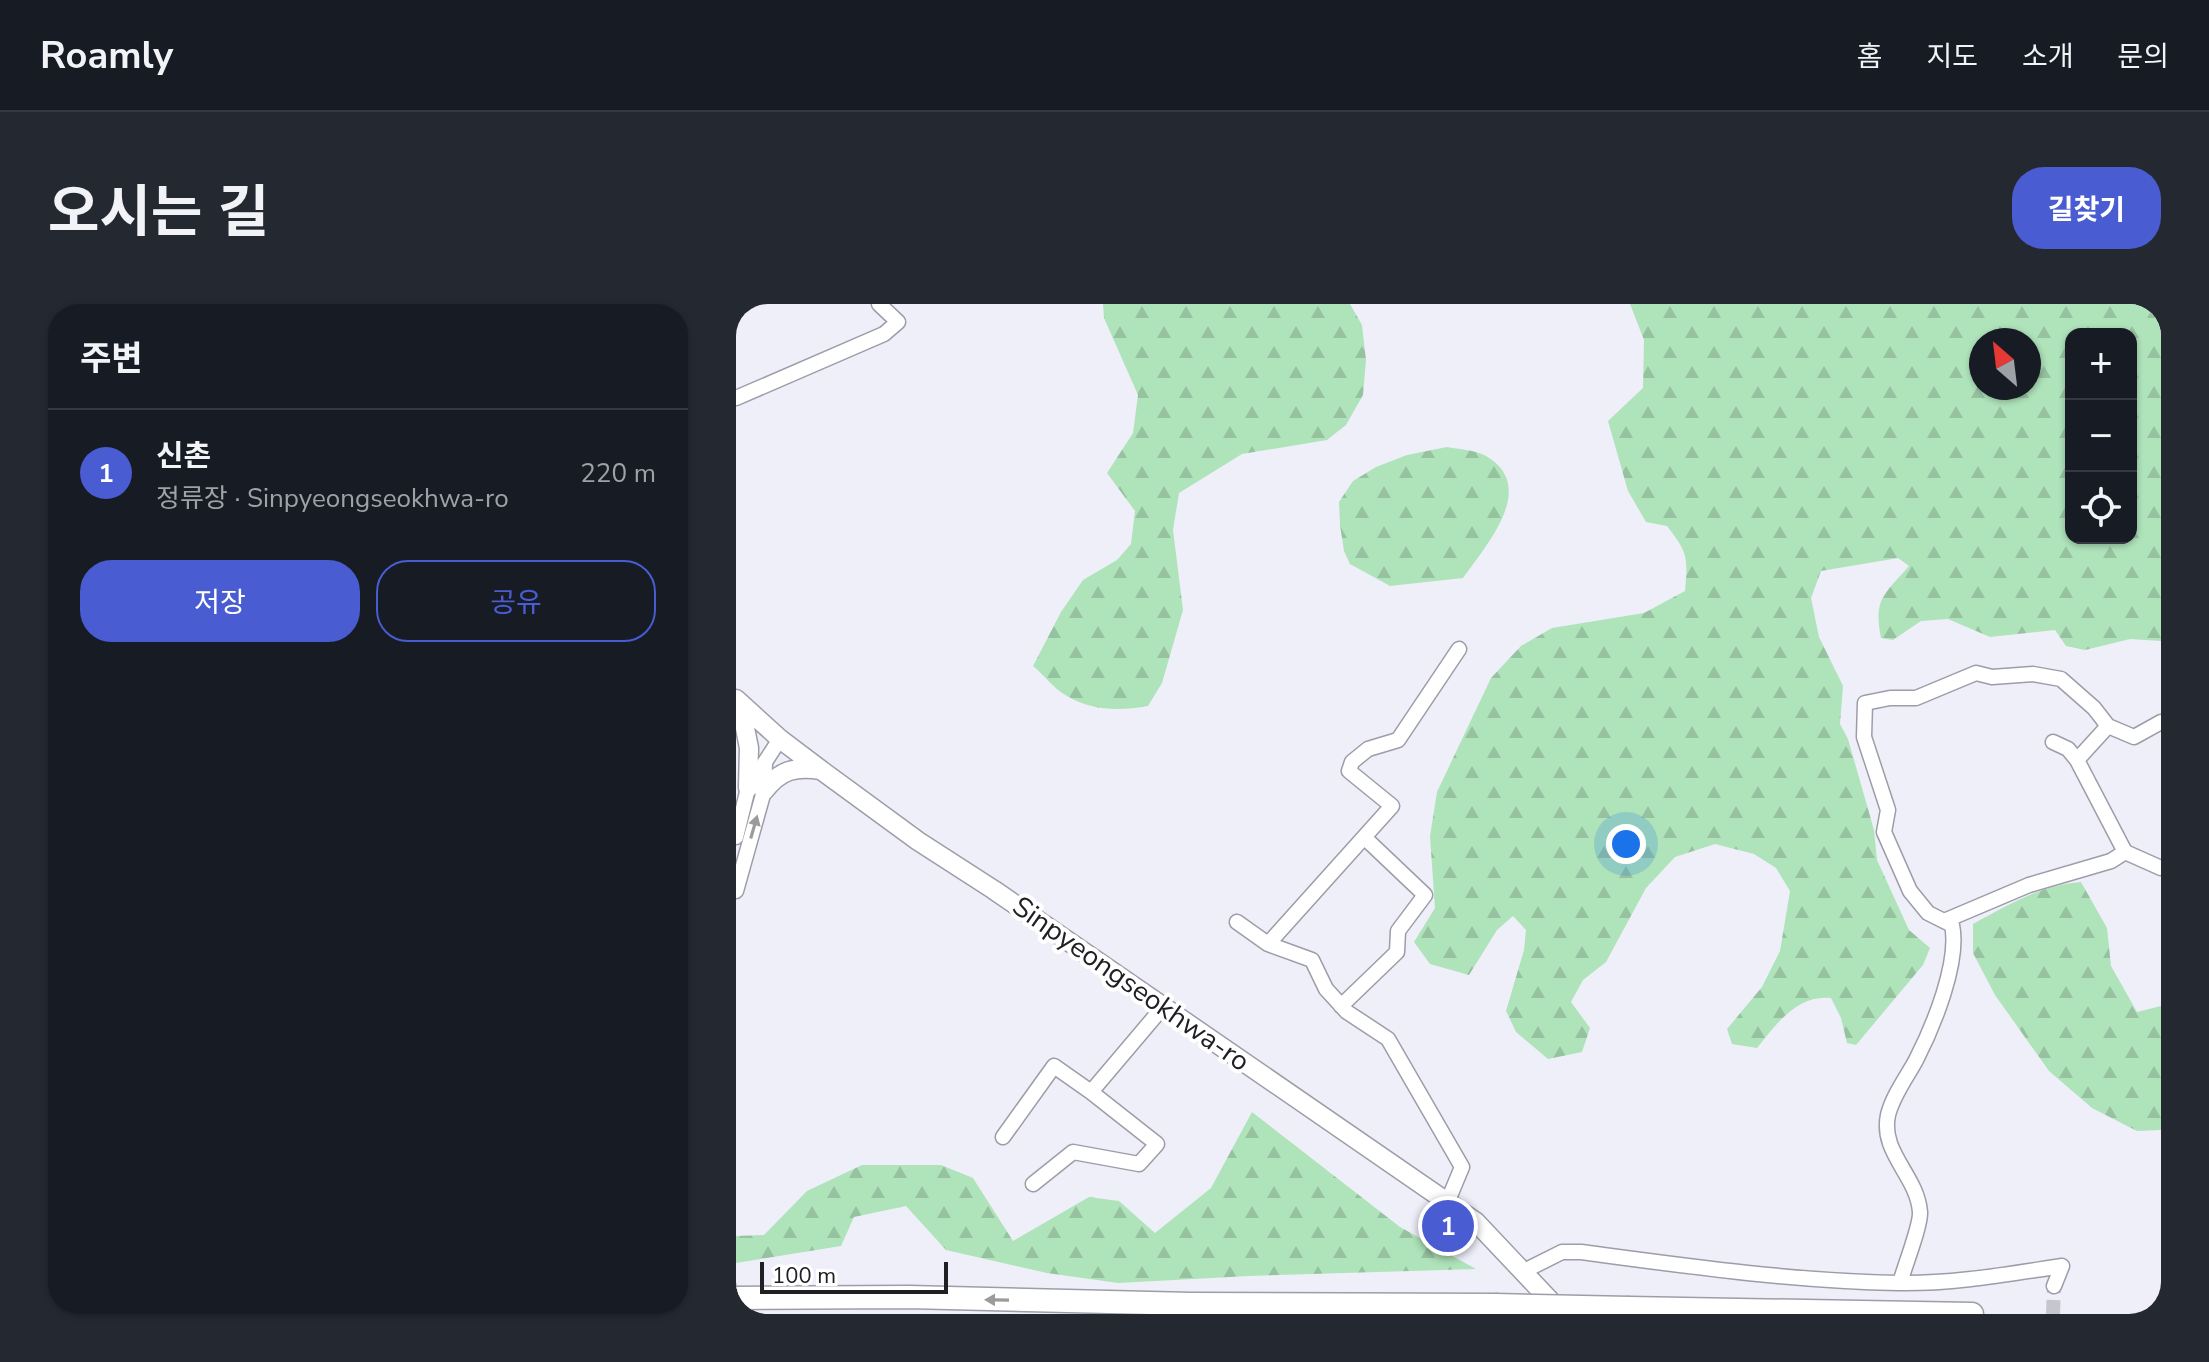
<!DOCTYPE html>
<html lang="ko">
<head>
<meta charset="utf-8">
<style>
	:root { --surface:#171b24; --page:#242831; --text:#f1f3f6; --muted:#9ea1a6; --line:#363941; --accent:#495cd1 }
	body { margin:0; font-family:"Nunito Sans","Noto Sans KR",sans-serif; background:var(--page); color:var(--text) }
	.controls { position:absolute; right:24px; top:24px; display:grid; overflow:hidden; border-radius:16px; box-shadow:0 2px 6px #0004 }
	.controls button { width:72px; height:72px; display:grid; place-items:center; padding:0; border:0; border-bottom:2px solid var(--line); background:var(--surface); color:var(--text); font:40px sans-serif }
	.compass { position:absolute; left:1233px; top:24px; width:72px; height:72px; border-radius:50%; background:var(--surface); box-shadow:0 2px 6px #0004; rotate:332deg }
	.scale { position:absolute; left:24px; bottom:20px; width:188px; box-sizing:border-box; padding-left:8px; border:4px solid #202024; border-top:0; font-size:22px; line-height:28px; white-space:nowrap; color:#202024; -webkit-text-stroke:6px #fff; paint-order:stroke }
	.you { position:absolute; left:890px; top:540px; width:28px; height:28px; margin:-20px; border:6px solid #fff; border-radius:50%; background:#1a73e8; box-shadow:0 0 0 12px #1a73e833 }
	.badge { display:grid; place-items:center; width:52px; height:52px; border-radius:50%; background:var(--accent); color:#fff; font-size:26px; font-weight:700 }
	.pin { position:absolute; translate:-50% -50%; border:4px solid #fff; box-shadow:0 2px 8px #0006 }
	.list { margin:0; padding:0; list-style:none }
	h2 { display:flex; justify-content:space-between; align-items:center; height:104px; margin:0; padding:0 32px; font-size:34px }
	h2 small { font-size:26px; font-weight:400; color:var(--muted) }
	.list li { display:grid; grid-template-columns:52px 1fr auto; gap:24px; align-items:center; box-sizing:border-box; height:128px; padding:0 32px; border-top:2px solid var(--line) }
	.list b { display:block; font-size:30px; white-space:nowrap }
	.list p { margin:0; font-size:26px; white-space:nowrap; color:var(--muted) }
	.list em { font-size:26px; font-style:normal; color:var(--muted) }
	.actions { display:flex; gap:16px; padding:24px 32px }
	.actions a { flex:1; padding:18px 0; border:2px solid var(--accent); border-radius:32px; text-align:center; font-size:28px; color:var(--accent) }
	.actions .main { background:var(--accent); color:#fff }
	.icon { flex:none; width:44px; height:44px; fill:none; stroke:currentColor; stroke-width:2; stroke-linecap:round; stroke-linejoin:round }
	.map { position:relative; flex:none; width:1425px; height:1010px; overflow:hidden; border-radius:32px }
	header { display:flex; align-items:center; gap:48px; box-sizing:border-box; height:112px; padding:0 40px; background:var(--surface); border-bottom:2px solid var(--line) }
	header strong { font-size:38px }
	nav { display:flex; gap:44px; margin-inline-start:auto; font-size:28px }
	.intro { display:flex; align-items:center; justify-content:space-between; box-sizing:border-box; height:192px; padding:0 48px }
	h1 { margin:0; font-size:56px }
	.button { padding:20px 36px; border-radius:32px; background:var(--accent); color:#fff; font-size:28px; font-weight:700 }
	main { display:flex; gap:48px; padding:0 48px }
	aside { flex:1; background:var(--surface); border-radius:32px; box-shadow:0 2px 6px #0004 }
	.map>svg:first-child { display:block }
</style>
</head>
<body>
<header>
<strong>Roamly</strong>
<nav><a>홈</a><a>지도</a><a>소개</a><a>문의</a></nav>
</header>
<div class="intro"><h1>오시는 길</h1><a class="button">길찾기</a></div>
<main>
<aside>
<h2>주변<small></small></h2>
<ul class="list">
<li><span class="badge">1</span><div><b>신촌</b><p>정류장 · Sinpyeongseokhwa-ro</p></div><em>220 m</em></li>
</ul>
<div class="actions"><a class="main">저장</a><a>공유</a></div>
</aside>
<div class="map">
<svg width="1425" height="1010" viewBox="0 0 1425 1010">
	<defs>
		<pattern id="forest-firs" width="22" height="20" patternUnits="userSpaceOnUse" patternTransform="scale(2)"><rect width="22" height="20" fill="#afe3ba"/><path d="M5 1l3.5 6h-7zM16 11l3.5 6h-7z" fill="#96c2a0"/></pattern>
	</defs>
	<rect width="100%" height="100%" fill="#efeffa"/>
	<path fill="url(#forest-firs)" fill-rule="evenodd" d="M367,0H614L626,21L630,56L627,91L610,121L591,136L506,150L443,189L437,226L447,306L426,379L412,402C384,407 356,407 331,392C318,385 308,371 297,362L325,308L347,276L381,256L395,240L399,207L371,169L397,129L402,91L368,14Z
		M894,0H1425V337L1394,335L1349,346L1330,342L1319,326L1254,333L1212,315L1185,317L1157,336L1145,334C1137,294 1149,290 1173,262L1162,254L1085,267L1075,294L1083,333L1107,382L1104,420L1112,435L1138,526L1141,556L1173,626L1194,644L1187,661L1120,741L1111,739L1105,714L1095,694C1062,690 1040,720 1021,744L996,740L991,725L1026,683L1044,647L1054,587L1040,564L1018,550L979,540L939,553L910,584L870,658L847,676L835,698L854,724L846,748L812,755L780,728L770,707L788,646L790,626L777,612L761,626L733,671L694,660L678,638L699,604L694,532L701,488L755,374L785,342L816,324L908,309L949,287C952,253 952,249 931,222L910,218L892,187L872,117L907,84L908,36ZM1395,30V234H1335V30ZM1293,36V84H1245V36Z
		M711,143C722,145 738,146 748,151C804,181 751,240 727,274L654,282L614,260L608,247L604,221L603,198L617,177L640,163L671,151Z
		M1345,578L1371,624L1375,662L1401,708L1425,702V826L1401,827L1356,804L1313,767L1259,691L1237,649V620C1272,601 1305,581 1345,578Z
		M516,808L664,923L740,965L513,972L382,979L311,969L210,946L170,902L118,913L105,942L0,959V932L28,931L71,887L126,861H205L237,874L277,937L353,893L383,897L419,929L475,884Z"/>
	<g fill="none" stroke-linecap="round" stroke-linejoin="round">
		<path stroke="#c6c6cf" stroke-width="14" stroke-dasharray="14 7" stroke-linecap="butt" d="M1317,1010L1318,982"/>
		<g stroke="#9d9da8" stroke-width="17">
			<path id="minor" d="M0,94L148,30L162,18L143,0
				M1317,438L1332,445L1341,456L1389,548L1425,564
				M1341,456L1372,422
				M0,533L12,484L44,435
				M0,587L28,487L29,459
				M1208,617L1293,581L1375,557L1389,548
				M501,618L532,640L576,656L590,685L611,708L652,735L726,863L711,899
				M532,640L656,502L613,467L616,458L632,445L662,436L723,345
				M605,702L661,648L662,627L689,591L629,534
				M267,833L318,762L355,788L427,703
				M297,880L337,848L403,860L421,840L355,788
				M788,967L826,948H845C950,962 1055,977 1162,979C1217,980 1272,970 1326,962L1318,982
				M1164,979C1168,964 1185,921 1184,908C1181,871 1144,849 1152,811C1157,791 1171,773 1180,756C1197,723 1224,658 1216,621L1192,609L1174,587L1148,528L1152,506L1128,433L1129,399L1154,394H1180L1240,369L1256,373L1297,370L1325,375L1358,404L1372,422L1398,433L1425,418"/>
		</g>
		<g stroke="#9d9da8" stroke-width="21">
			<path id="major" d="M0,395L44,435L85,466L182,537L258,586L740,918L825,1008
				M4,399L13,444L12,484
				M28,487C44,466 59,462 85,466"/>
		</g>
		<g stroke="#9d9da8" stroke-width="25">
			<path id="highway" d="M0,994L173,993L455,1000L759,1001
				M893,1004L1236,1010"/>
		</g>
		<use href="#minor" stroke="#fff" stroke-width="14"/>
		<use href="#major" stroke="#fff" stroke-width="18"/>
		<use href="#highway" stroke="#fff" stroke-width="22"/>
		<g stroke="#9d9da8" stroke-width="25" stroke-linecap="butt">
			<path id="highway-bridge" d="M759,1001L893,1004"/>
		</g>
		<use href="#highway-bridge" stroke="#fff" stroke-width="22"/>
	</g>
	<defs><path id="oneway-solid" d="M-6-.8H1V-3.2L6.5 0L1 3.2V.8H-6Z" transform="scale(2)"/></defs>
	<g fill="#9b9b9c">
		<use href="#oneway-solid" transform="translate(18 523) rotate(-74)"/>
		<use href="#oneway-solid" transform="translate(261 996) rotate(-179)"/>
	</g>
	<g text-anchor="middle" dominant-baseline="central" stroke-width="8" stroke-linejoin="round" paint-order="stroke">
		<g font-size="28" fill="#202024" stroke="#fff">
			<text transform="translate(395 680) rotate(35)">Sinpyeongseokhwa-ro</text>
		</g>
	</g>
</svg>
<div class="controls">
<button>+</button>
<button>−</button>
<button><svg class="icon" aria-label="locate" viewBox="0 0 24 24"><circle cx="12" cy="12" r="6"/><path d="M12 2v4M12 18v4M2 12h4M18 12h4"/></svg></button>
</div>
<svg class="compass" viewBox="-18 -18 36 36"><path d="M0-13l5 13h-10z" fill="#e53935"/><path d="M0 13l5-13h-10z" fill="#9ea1a6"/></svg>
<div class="scale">100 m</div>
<div class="you"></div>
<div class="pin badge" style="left:712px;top:922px">1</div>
</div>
</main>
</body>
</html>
